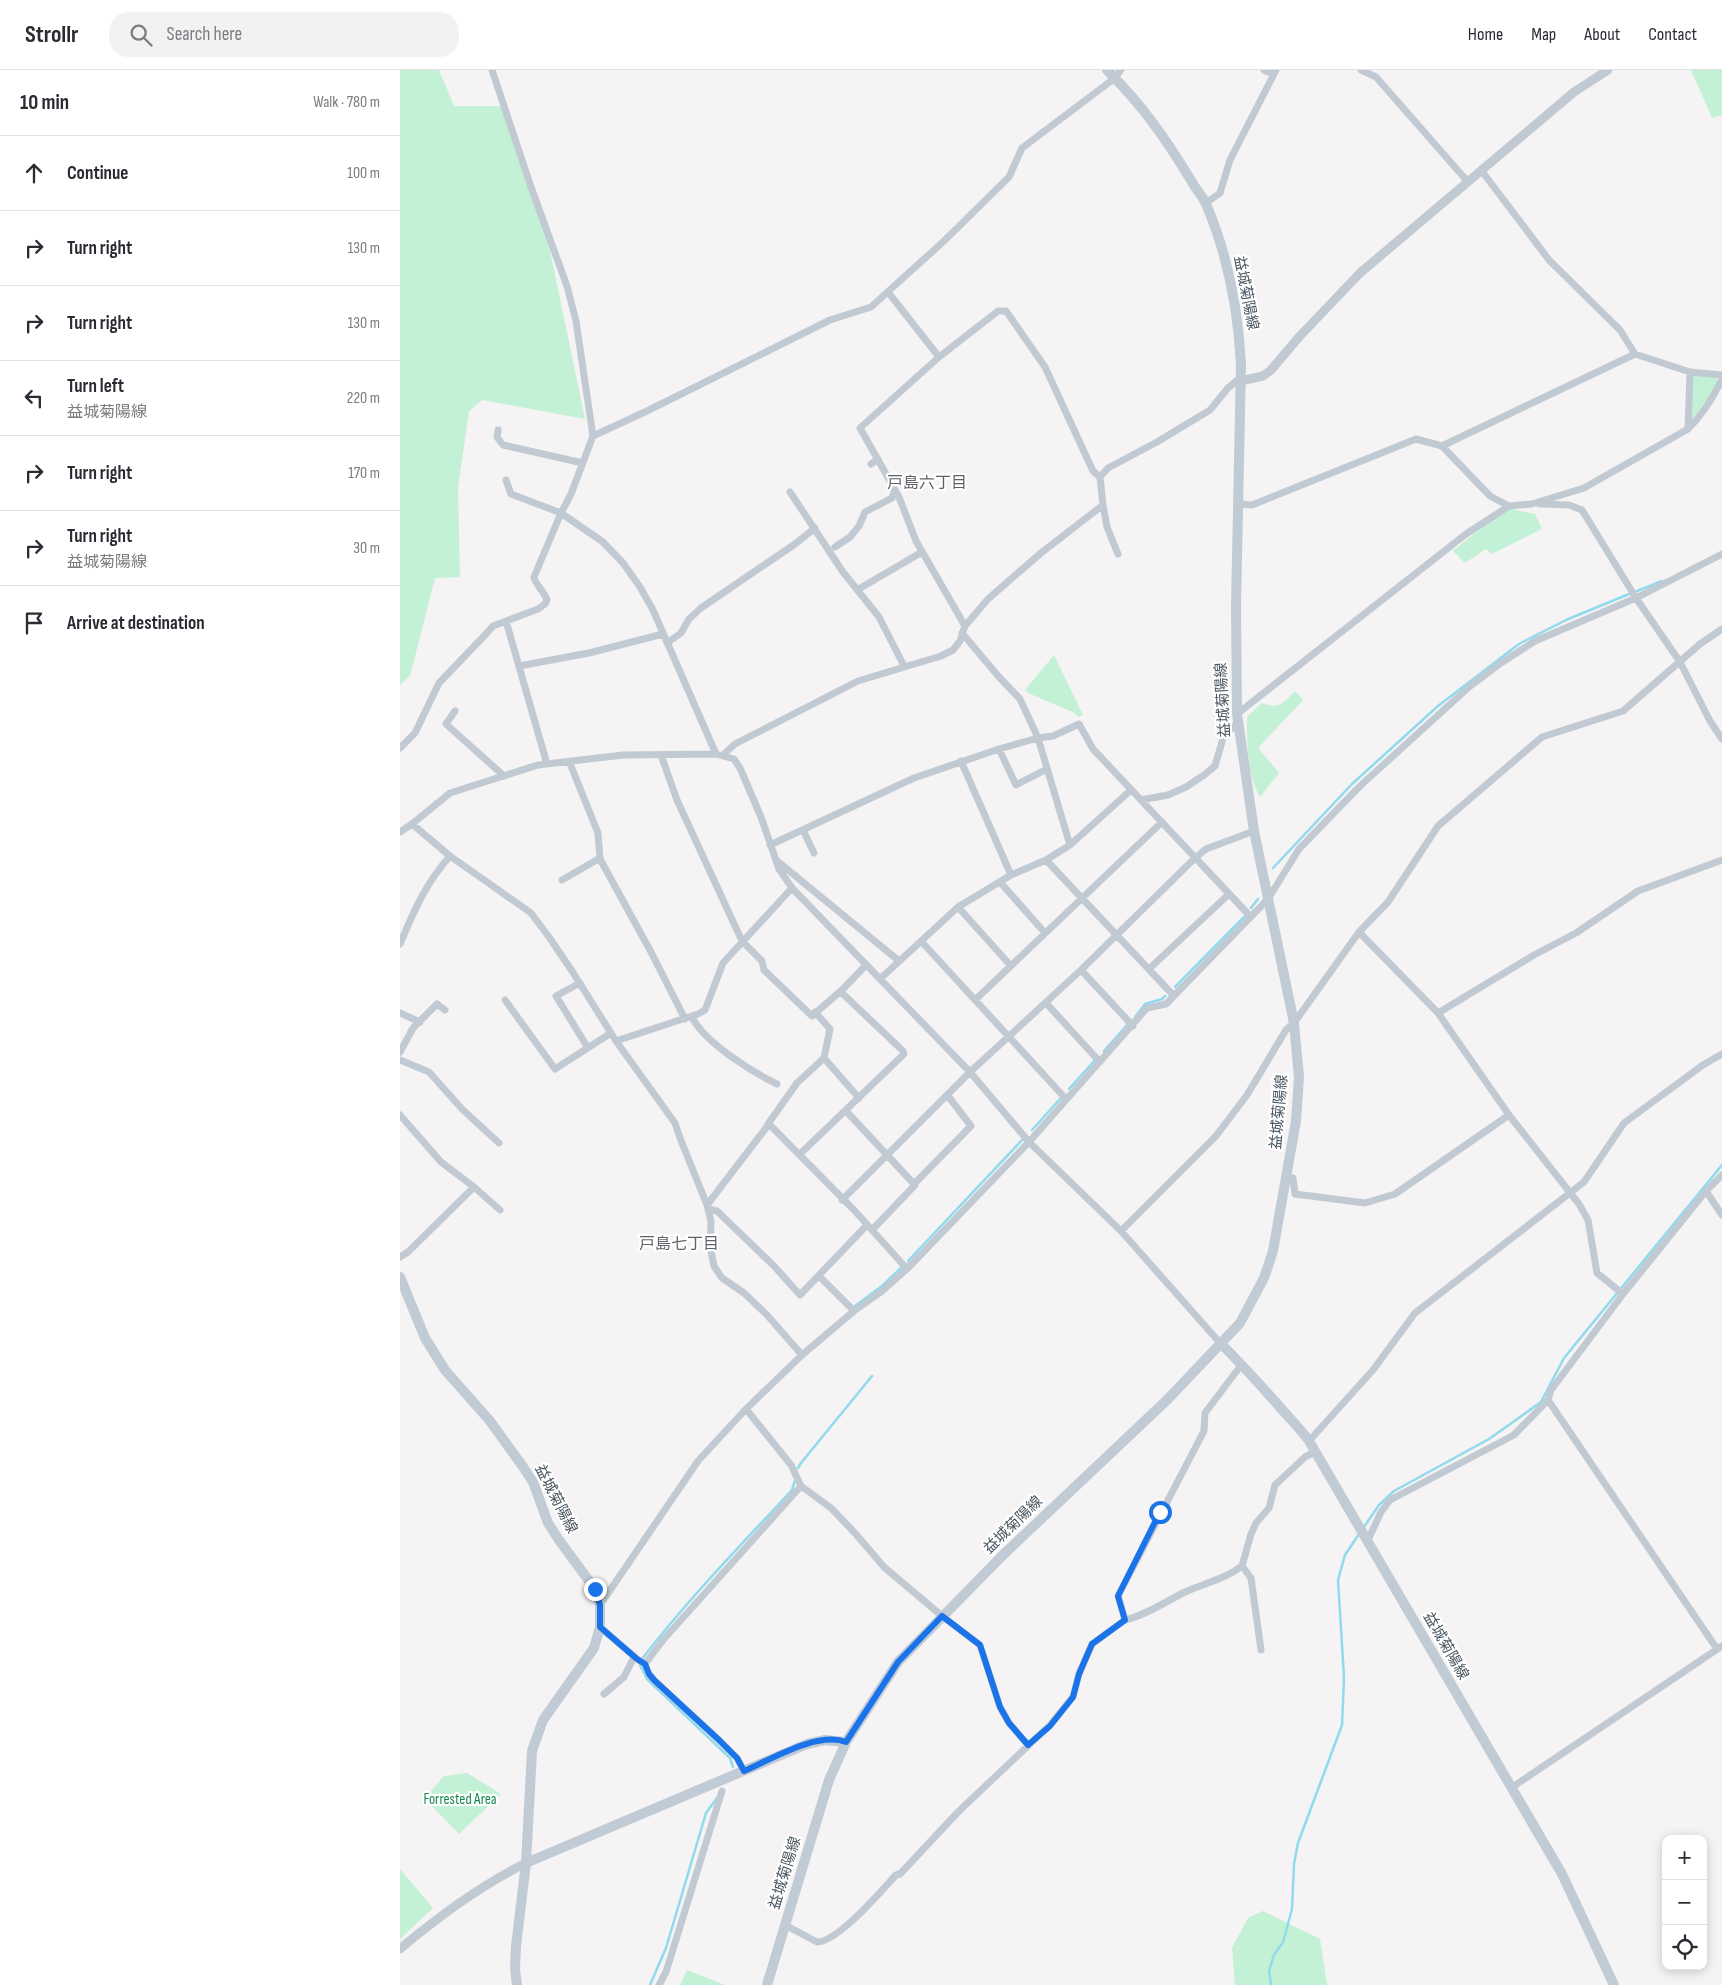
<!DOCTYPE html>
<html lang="en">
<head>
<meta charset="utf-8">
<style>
	:root { --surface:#fff; --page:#f2f2f3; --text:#2b2b33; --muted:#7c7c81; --line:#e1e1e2 }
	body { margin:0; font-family:"Sofia Sans Condensed","Noto Sans JP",sans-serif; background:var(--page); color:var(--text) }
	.controls { position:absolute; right:15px; bottom:15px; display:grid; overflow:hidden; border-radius:10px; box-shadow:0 2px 12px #0003 }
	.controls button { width:45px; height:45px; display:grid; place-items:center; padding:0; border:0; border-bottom:1px solid var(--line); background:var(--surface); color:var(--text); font:25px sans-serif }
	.stop { position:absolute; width:15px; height:15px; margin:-11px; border:4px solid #1a73e8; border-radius:50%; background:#fff }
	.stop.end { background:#1a73e8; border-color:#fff; box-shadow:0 1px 5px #0008 }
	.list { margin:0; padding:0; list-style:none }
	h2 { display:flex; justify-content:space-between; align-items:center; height:65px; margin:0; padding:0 20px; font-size:21px }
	h2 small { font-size:16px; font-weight:400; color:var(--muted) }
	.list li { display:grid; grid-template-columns:32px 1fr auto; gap:15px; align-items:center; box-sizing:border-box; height:75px; padding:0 20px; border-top:1px solid var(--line) }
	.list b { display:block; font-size:19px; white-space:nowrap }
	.list p { margin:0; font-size:16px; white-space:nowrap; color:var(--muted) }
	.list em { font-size:16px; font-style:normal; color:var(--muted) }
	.icon { flex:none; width:28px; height:28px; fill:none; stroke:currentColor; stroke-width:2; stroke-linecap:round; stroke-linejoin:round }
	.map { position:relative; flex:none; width:1322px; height:1915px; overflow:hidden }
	header { display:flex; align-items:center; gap:30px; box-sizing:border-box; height:70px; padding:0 25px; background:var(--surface); border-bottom:1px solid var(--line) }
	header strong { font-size:24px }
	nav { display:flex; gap:28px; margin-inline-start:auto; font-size:18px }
	.search { width:350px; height:45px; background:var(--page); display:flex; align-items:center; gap:12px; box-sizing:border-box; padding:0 18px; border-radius:20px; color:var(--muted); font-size:19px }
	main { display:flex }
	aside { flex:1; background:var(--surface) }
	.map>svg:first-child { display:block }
</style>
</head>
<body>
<header>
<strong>Strollr</strong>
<div class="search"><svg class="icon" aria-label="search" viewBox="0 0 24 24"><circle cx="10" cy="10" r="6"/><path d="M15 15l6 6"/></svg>Search here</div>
<nav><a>Home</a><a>Map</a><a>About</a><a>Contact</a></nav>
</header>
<main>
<aside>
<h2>10 min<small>Walk · 780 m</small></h2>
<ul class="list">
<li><svg class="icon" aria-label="ahead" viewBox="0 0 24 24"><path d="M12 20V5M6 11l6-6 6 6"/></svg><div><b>Continue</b></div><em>100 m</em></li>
<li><svg class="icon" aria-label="right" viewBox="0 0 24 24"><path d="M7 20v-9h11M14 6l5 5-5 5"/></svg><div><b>Turn right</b></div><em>130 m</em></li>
<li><svg class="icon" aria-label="right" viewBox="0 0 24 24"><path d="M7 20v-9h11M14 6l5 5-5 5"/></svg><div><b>Turn right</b></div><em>130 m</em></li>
<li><svg class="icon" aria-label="left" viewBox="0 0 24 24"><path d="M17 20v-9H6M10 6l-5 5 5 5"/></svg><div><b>Turn left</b><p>益城菊陽線</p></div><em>220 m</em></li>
<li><svg class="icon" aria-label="right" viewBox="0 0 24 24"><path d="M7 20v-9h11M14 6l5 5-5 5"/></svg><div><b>Turn right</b></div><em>170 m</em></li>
<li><svg class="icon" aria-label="right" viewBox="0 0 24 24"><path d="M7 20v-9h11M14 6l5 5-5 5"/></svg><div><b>Turn right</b><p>益城菊陽線</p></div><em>30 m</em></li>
<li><svg class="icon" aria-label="arrive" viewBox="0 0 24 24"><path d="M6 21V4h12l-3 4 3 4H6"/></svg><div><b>Arrive at destination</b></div></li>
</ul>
</aside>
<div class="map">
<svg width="1322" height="1915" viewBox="0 0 1322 1915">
	<rect width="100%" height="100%" fill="#f5f3f3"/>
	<path fill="#c3f1d5" d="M0,0H39L54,36H103L144,152L185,349L82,330L69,341L58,418L60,507L35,508L10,606L0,615Z
		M1291,0H1322V45L1312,48Z
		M1293,304L1317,307V314L1291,352Z
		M1106,438L1135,444L1142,459L1092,484L1086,479L1065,493L1053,481Z
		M654,585L683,645L678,647L675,643L628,623L625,620Z
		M895,621L903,630L858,678L879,703L860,727C847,704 847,673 847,647L862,633C880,640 883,633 895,621Z
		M67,1703L101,1724L59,1764L28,1732L23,1735L21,1733L44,1706Z
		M0,1799L33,1838L0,1869Z
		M863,1841L920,1869L927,1915H835L832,1878L848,1848Z
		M287,1900L325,1915H280Z"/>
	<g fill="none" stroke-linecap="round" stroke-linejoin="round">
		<path stroke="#90daee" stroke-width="2.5" d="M1237,521L1262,511
			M873,798L952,714L1038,636L1119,574L1166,550L1229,524
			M851,838L858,829
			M775,917L845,846
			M735,947L745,934L762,929L765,926
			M704,981L728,954
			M669,1019L695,990
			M632,1060L661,1028
			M508,1191L624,1068
			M455,1236L482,1216L502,1197
			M398,1398L401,1393L472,1306
			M964,1457L979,1435L994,1421L1089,1369L1141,1332L1164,1288L1322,1095
			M242,1589C288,1529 341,1475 392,1420L395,1410
			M240,1595L247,1609L330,1688L333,1697
			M250,1915L266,1878L306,1743L317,1728
			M871,1915L869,1901L874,1885L883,1872L892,1839L894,1794L898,1773L942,1655L944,1607L938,1510L945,1485L959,1464"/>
		<path stroke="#c1cad2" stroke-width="7" d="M864,0L868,2L875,0
			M961,0L976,7L1068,112
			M1081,100L1149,190L1220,260L1235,284L1290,302L1322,305
			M806,133L820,123L830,90L876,0
			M488,222L539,287L460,358L499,427L516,471L565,556
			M539,287L598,241H606L645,297L693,401L700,407
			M1288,359C1303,344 1313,328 1322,309
			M98,360L97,367L103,375L183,393
			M193,366L247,341L430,250L471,237L544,171L609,107L622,78L715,8L721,0
			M1042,376L1235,284
			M471,394L478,389
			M106,410L111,424L161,443L203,472L223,493L240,517L253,540L316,684
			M390,422L443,502L479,547L504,596
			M838,434L852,435L1016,369L1042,376L1090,426L1109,436
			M1140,434L1169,435L1182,440L1236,528L1280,592L1310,651L1322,669
			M703,435L707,457L718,484
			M435,477L450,467L459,456L465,442L492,428L495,420
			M457,520L522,482
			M106,551L147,694
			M562,563L599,607L620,629L638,668L670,775
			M267,573L281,563L289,549L301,538L395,474L415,458
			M119,596L189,583L263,564
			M55,641L46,654L104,706
			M837,644L1066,464L1109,436L1132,434L1184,418L1288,359L1290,302
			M0,678L15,663L39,613L86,564L93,556L138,539L145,534L147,530C144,521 136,516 134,507L161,443L171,424L193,366L176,251L167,216L131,117L92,0
			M599,679L616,715L647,699
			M261,685L277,730L342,871L362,891L364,900L412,946L442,920
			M323,685L335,674L458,611L541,586L553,580L560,571L565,556L588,529L641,483L703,435L700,407L708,398L757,372L810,340L828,318L840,308
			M169,691L198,763L200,789L251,882L285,949
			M561,691L611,805
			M741,730L768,725L786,717L804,705L815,696L824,665L838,653
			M12,754L50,786L131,843L149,867L172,901L216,971L275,1053L280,1068L307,1135L311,1152L310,1176L314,1196L322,1208L344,1223L367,1245L402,1285
			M403,760L414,783
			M0,762L12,754L50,723L138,695L223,685L316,684L334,689L340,698L361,747L379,799L392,818L570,1002L629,1072L721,1161L821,1274
			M370,775L514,708L599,679L638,668L653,666L679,654L693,679L850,846
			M376,790L499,891
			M646,790L774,926
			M162,810L200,788
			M600,812L645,863
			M558,837L611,896
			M959,862L1038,943L1109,1045L1179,1134L1188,1150L1197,1203L1223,1224
			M521,871L666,1029
			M0,874C14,841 25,814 50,786
			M749,899L829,824
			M681,900L733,956
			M480,909L558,837L611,805L646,790L670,775L731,720
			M180,913L156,926L188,978
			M105,930L155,999L211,963
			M575,930L762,752
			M646,933L700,992
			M0,943L20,952
			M1038,943L1134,885L1176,863L1238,821L1322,790
			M292,947C304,972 352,1002 377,1014
			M216,971L298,944L305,940L323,893L392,818
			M0,982L13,958L37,934L45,940
			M424,988L459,1028
			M0,990L29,1002L62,1039L99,1073
			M446,1041L515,1115L472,1160
			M0,1045L41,1092L74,1117L100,1140
			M368,1054L397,1013L424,988L430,959L415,942
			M400,1084L504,984L503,981L443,924L442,920L466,895
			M887,1107L893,1108L895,1124L965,1133L995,1124L1109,1045
			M514,1114L571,1056L548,1026
			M1306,1121L1322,1145
			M442,1130L570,1002L681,900L795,788L806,779L854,761
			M307,1135L369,1054L454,1140L507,1199
			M308,1139L317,1141L374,1196L400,1225L467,1155
			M721,1161L816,1066L847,1025L886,960L894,953L959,862L988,832L1038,756L1142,667L1223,641L1300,574L1322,559
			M0,1187L8,1182L74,1117
			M419,1206L454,1241
			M1148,1330L1317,1579
			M346,1339L391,1395L401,1416L431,1438L454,1462L484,1497L542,1546L580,1575L600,1637L609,1653L628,1675
			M909,1371L973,1300L1015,1243L1184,1112L1224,1053L1303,995L1322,984
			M968,1470L981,1442L990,1430L1114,1365L1148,1330L1151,1320L1223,1224L1306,1121L1322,1105
			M200,1535L298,1391L346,1339L402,1285L454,1241L481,1222L507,1199L629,1072L747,938L766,934L868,829L899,779L960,716L1069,617L1101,593L1135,571L1236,528L1322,484
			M725,1550C746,1545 765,1532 785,1522C805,1513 825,1509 842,1496
			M200,1557L237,1589L245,1594L249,1604L254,1610L319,1670L337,1688L344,1701
			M861,1580L851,1508L842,1496L851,1464L856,1453L869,1438L875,1415L905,1387L915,1382
			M245,1594L263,1570L401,1416
			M204,1624L224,1607L234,1587
			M1111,1718L1322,1576
			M385,1855L417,1872C438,1872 481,1821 496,1805L500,1804L559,1741L650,1655L673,1627L679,1604L692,1574L725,1550L718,1526L804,1361L805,1343L842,1294
			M259,1915L266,1902L322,1721"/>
		<path stroke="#c1cad2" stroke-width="9" d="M840,311L863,306L871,300L899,267L960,203L1174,22L1208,0
			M0,1879C39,1846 80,1816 126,1793"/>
		<path stroke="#c1cbd6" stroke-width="10" d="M0,1207L25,1268L45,1300L90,1351L121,1394L133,1412L148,1453L159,1470L195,1519L200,1535V1557L194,1578L143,1650L132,1681L126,1793L116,1876L115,1899L117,1915
			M821,1274C842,1294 860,1315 879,1336C889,1348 900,1358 909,1371L1162,1804L1214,1915
			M126,1793L407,1674L425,1670L446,1672
			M367,1915L429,1710L446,1672L498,1592L603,1485L768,1329L840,1253L864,1208L873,1181L896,1051L899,1007L894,953L854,761L837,644L836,536L841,294C838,239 828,185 806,134C803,126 796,120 792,112C766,69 743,36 707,0"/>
	</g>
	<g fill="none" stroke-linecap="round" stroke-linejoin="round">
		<path stroke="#1a73e8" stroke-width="6" d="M195,1519L200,1535V1557L237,1589L245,1594L249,1604L254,1610L319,1670L337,1688L344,1701C370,1690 417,1661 446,1672L498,1592L542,1546L580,1575L600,1637L609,1653L628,1675L650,1656L673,1627L679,1604L692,1574L725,1550L718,1526L760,1442"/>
	</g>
	<g text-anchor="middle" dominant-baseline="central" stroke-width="4.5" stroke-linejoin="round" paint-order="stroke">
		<g font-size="15" fill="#4a5661" stroke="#fff">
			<text transform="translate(846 223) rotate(79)">益城菊陽線</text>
			<text transform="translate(823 630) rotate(-93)">益城菊陽線</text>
			<text transform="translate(879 1042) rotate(-85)">益城菊陽線</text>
			<text transform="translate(156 1429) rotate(63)">益城菊陽線</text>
			<text transform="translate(613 1455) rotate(-44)">益城菊陽線</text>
			<text transform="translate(1046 1576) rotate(60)">益城菊陽線</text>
			<text transform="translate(385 1803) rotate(-73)">益城菊陽線</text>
		</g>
		<g font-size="15" fill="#17864f" stroke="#fff">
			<text x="60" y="1729">Forrested Area</text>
		</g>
		<g font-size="16" fill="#5f6368" stroke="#fff">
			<text x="527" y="413">戸島六丁目</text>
			<text x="279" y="1174">戸島七丁目</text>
		</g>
	</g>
</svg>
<div class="controls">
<button>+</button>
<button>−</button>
<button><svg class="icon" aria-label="locate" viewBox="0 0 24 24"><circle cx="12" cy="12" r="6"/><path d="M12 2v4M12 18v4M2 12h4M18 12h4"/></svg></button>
</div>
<div class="stop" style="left:760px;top:1442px"></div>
<div class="stop end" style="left:195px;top:1519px"></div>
</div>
</main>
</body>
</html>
